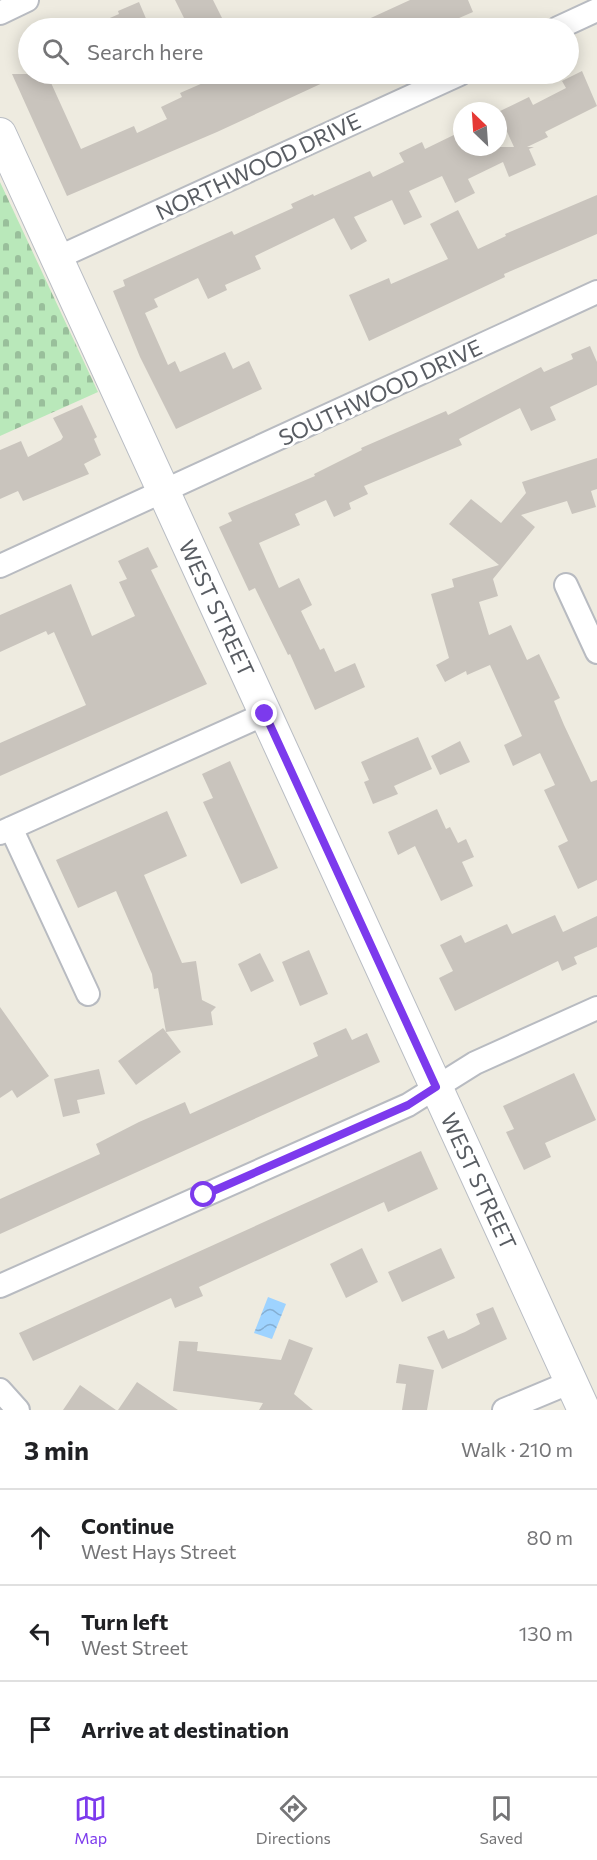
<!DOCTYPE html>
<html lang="en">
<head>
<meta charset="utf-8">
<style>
	:root { --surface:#fff; --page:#f2f2f2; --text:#202124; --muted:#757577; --line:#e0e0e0; --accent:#7c3aed }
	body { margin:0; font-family:Commissioner,sans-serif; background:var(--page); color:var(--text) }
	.compass { position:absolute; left:453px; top:102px; width:54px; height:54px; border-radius:50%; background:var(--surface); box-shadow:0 3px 15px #0003; rotate:335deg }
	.stop { position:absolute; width:18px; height:18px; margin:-14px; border:4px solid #7c3aed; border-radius:50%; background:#fff }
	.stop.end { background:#7c3aed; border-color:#fff; box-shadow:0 2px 6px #0008 }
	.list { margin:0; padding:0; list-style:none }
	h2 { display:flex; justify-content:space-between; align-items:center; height:78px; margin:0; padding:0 24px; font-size:26px }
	h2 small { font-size:20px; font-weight:400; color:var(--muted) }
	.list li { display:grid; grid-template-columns:39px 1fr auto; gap:18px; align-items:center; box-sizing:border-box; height:96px; padding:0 24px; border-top:2px solid var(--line) }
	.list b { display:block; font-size:22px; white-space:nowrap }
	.list p { margin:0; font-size:20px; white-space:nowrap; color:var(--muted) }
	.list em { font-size:20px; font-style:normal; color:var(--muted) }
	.icon { flex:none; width:33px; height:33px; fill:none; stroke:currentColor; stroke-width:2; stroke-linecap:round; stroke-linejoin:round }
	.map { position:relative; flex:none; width:597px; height:1410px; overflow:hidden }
	.search { position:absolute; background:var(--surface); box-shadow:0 3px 15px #0003; left:18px; right:18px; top:18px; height:66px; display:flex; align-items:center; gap:15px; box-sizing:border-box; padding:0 21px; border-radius:33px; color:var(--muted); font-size:22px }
	.sheet { height:366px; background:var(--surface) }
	nav { display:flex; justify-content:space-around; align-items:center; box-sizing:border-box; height:84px; border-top:2px solid var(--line); background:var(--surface); font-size:16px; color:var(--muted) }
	nav a { display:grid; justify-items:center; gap:3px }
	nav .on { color:var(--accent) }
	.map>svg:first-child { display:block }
</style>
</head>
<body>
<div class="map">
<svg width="597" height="1410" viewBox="0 0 597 1410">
	<defs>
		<pattern id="cemetery-stones" width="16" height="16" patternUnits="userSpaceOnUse" patternTransform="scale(1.5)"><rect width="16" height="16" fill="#b9e8ba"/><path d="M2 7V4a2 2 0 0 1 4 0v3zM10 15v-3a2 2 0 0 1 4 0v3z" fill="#99bf9b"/></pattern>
		<pattern id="water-waves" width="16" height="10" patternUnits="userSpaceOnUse" patternTransform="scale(1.5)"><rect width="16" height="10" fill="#9ed3ff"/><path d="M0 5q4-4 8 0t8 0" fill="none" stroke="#84aed2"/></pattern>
	</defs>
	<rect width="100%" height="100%" fill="#eeebe0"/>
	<path fill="url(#cemetery-stones)" d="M0,182L98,392L0,436Z"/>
	<path fill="url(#water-waves)" d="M268,1297L286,1304L272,1339L254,1333Z"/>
	<path fill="#c9c4bd" d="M175,0H213L227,28H189Z
		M410,0H468L473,12L436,28H349Z
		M139,2L150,28H87L119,14L118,11Z
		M582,71L597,106L545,132L548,137L527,147H534L529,149L536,165L509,177L503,162L468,179L475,193L455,203L442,176L409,191L422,217L404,225L392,200L354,217L367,241L351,250L334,218L255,256L261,269L225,285L227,290L208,299L198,278L154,299L158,307L145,313L168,365L175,361L180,372L225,352L233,369L249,361L262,389L176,429L140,357L113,291L125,286L123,280L205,243L232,231L234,235L260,223L293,208L291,204L313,194L314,196L370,171L373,177L404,162L399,153L422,142L425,149L462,131V147H514L498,112L529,97L533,105L566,88L562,81Z
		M12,74H47L81,149L134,126L137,133L167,119L161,107L182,97L180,93L212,79L210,74H342L217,132L67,196Z
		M597,195V234L504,274L505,277L369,341L349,295L389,278L391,284L448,259L430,224L458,210L478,249L506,236L505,234Z
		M590,346L597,362V385L550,407L556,420L531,431L520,408L459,439L462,445L364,486L368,494L349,503L351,509L334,517L326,500L295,514L300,525L259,543L279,588L299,578L312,605L301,611L320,650L324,648L335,672L355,663L365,687L315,710L290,654L288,655L255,588L249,591L219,527L232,521L228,513L315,476L314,474L362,450L361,448L446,411L448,415L541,367L544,372L573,359L571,354Z
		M82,405L97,437L94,439L101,455L84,464L89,474L23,501L18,491L0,499V450L21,441L28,457L61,440L63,437L53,418Z
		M597,458V489L591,491L596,507L572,514L567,501L521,515L535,527L493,579L498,596L479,602L489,635L511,625L527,660L539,654L560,698L554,701L564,725L591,782L597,780V880L578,889L558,846L568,841L544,790L555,785L540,753L513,766L504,745L522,736L490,665L467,675L466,671L445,682L436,665L449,658L431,594L454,587L452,579L499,565L449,524L471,499L501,523L526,493L522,482Z
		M148,547L158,567L151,570L207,684L0,776V743L86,705L54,632L48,635L46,631L0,652V615L71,584L92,636L135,616L119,582L127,579L118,561Z
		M418,737L432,769L394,786L398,794L373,804L364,782L369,780L361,762Z
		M460,741L470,762L440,775L431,756Z
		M230,761L278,868L241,884L203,802L213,798L202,774Z
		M437,809L446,829L450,827L458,843L466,839L474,857L462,862L473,886L441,901L415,846L398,855L388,832Z
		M167,811L187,856L144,875L182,963L196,961L202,1000L216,1007L211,1012L213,1025L166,1032L158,988L154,989L152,974L116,891L78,908L56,860Z
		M555,915L563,932L597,916V947L574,957L577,964L562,971L558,961L455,1011L439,978L453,971L440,945L461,935L465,943L507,924L512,934Z
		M309,950L328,994L300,1006L282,962Z
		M260,953L274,981L251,992L238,964Z
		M0,1007L49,1076L17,1098L12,1090L0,1098Z
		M163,1028L181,1052L136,1085L118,1061Z
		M346,1028L352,1040L367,1033L380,1062L0,1234V1199L100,1154L96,1144L139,1122L185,1102L190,1114L318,1056L313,1043Z
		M99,1069L105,1094L77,1100L80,1113L63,1117L54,1079Z
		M574,1073L596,1120L545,1143L551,1157L524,1170L506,1132L514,1129L503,1106Z
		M421,1151L438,1189L388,1212L384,1202L199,1287L203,1296L175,1308L171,1298L33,1361L19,1333Z
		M362,1248L378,1282L346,1298L330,1264Z
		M441,1248L455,1278L402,1302L388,1272Z
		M493,1307L507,1339L442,1369L427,1337L444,1330L448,1339L465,1332L480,1324L476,1314Z
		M289,1339L313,1348L294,1394L313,1410H259L263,1403L173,1391L179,1341L198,1342L197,1351L281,1360Z
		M399,1364L434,1370L427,1410H402L406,1384L396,1383Z
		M137,1382L178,1410H118Z
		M80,1385L116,1410H63Z"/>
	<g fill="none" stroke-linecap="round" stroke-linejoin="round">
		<g stroke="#b8bbc1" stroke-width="26">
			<path id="minor" d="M0,13L27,0
				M558,28L597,10
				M57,258L460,74
				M0,566L597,292
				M566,585L597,652
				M11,828L88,994
				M0,833L265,714
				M0,1286L408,1105L475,1063L597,1008
				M0,1390L18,1410
				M504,1410L571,1382"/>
		</g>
		<g stroke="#b9bdc4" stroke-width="34">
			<path id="secondary" d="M0,134L584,1410"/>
		</g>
		<use href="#minor" stroke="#fff" stroke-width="22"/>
		<use href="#secondary" stroke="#fff" stroke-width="32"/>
	</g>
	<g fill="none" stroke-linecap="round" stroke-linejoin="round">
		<path stroke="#7c3aed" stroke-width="8" d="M204,1195L408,1105L436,1087L265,714"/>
	</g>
	<g text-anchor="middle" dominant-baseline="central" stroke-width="6" stroke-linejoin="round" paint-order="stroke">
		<g font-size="22" fill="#595d63" stroke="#fff">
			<text transform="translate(258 166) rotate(-25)">NORTHWOOD DRIVE</text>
			<text transform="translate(380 392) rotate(-25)">SOUTHWOOD DRIVE</text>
			<text transform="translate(217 608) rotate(65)">WEST STREET</text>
			<text transform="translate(479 1181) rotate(65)">WEST STREET</text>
		</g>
	</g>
</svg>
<svg class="compass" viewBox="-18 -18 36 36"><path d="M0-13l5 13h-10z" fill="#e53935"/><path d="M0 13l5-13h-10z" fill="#757577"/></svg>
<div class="stop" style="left:204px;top:1195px"></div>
<div class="stop end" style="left:265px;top:714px"></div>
<div class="search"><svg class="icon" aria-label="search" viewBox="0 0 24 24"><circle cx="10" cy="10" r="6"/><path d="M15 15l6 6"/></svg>Search here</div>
</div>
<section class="sheet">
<h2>3 min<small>Walk · 210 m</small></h2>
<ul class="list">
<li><svg class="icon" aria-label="ahead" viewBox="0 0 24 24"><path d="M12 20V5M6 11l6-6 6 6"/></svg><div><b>Continue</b><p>West Hays Street</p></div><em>80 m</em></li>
<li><svg class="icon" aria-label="left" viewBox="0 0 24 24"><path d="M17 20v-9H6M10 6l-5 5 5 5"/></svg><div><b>Turn left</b><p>West Street</p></div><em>130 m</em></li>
<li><svg class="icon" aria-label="arrive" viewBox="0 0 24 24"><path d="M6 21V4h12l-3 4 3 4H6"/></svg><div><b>Arrive at destination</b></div></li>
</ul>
</section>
<nav>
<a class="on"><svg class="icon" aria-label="map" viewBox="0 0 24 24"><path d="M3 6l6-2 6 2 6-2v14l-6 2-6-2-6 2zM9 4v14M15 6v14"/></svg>Map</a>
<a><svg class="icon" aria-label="directions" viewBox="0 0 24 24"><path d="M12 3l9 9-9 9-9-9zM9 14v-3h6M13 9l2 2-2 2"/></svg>Directions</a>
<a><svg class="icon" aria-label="saved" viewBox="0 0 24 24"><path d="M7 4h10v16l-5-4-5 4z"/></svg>Saved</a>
</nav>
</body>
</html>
